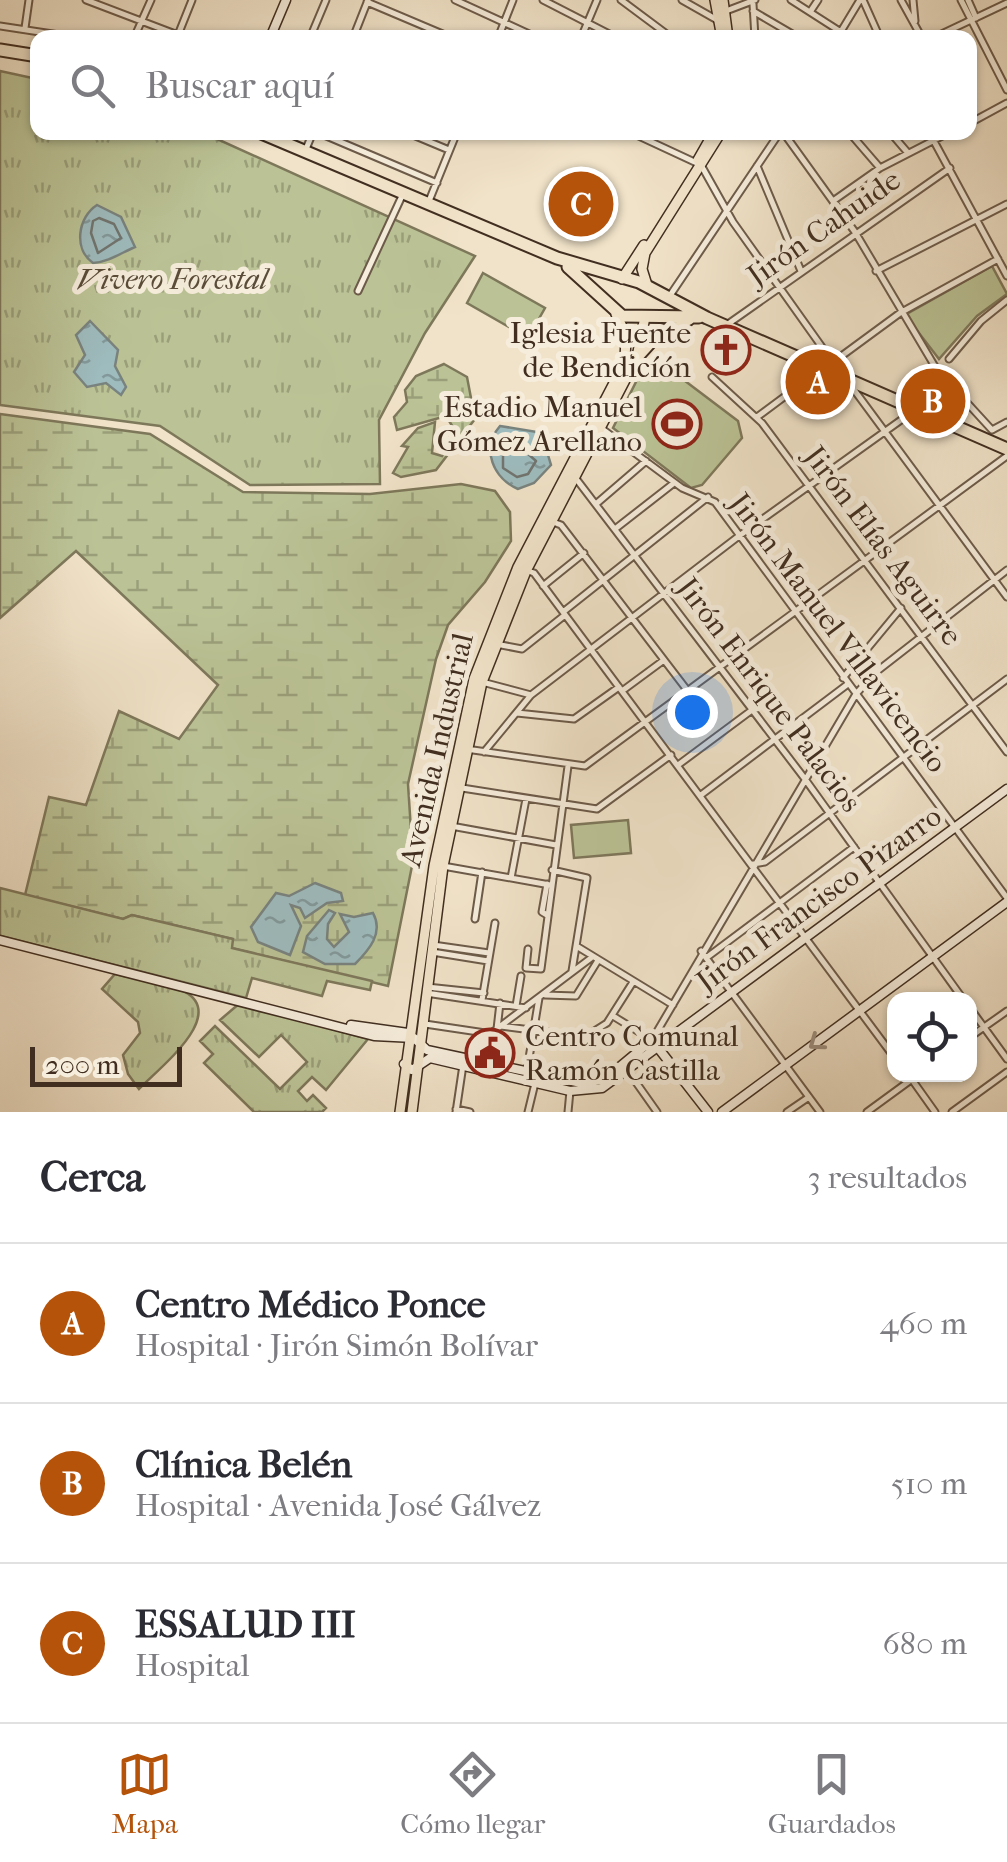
<!DOCTYPE html>
<html lang="es">
<head>
<meta charset="utf-8">
<style>
	:root { --surface:#fff; --page:#f7f7f7; --text:#2b2b33; --muted:#7c7c81; --line:#e1e1e2; --accent:#b45309 }
	body { margin:0; font-family:"IM FELL French Canon",serif; background:var(--page); color:var(--text) }
	.controls { position:absolute; right:30px; bottom:30px; display:grid; overflow:hidden; border-radius:20px; box-shadow:0 2px 8px #0004 }
	.controls button { width:90px; height:90px; display:grid; place-items:center; padding:0; border:0; border-bottom:2px solid var(--line); background:var(--surface); color:var(--text); font:50px sans-serif }
	.scale { position:absolute; left:30px; bottom:25px; width:152px; box-sizing:border-box; padding-left:10px; border:5px solid #412e20; border-top:0; font-size:28px; line-height:35px; white-space:nowrap; color:#412e20; -webkit-text-stroke:8px #f6eddc; paint-order:stroke }
	.you { position:absolute; left:692px; top:712px; width:35px; height:35px; margin:-25px; border:8px solid #fff; border-radius:50%; background:#1a73e8; box-shadow:0 0 0 15px #1a73e833 }
	.badge { display:grid; place-items:center; width:65px; height:65px; border-radius:50%; background:var(--accent); color:#fff; font-size:32px; font-weight:700 }
	.pin { position:absolute; translate:-50% -50%; border:5px solid #fff; box-shadow:0 2px 10px #0006 }
	.list { margin:0; padding:0; list-style:none }
	h2 { display:flex; justify-content:space-between; align-items:center; height:130px; margin:0; padding:0 40px; font-size:42px }
	h2 small { font-size:32px; font-weight:400; color:var(--muted) }
	.list li { display:grid; grid-template-columns:65px 1fr auto; gap:30px; align-items:center; box-sizing:border-box; height:160px; padding:0 40px; border-top:2px solid var(--line) }
	.list b { display:block; font-size:38px; white-space:nowrap }
	.list p { margin:0; font-size:32px; white-space:nowrap; color:var(--muted) }
	.list em { font-size:32px; font-style:normal; color:var(--muted) }
	.icon { flex:none; width:55px; height:55px; fill:none; stroke:currentColor; stroke-width:2; stroke-linecap:round; stroke-linejoin:round }
	.map { position:relative; flex:none; width:1007px; height:1112px; overflow:hidden }
	.search { position:absolute; background:var(--surface); box-shadow:0 2px 8px #0004; left:30px; right:30px; top:30px; height:110px; display:flex; align-items:center; gap:25px; box-sizing:border-box; padding:0 35px; border-radius:20px; color:var(--muted); font-size:38px }
	.sheet { height:610px; background:var(--surface) }
	nav { display:flex; justify-content:space-around; align-items:center; box-sizing:border-box; height:140px; border-top:2px solid var(--line); background:var(--surface); font-size:28px; color:var(--muted) }
	nav a { display:grid; justify-items:center; gap:5px }
	nav .on { color:var(--accent) }
	.map>svg:first-child { display:block }
</style>
</head>
<body>
<div class="map">
<svg width="1007" height="1112" viewBox="0 0 1007 1112">
	<defs>
		<pattern id="wetland-marsh" width="20" height="14" patternUnits="userSpaceOnUse" patternTransform="scale(2.5)"><rect width="20" height="14" fill="#bbc396"/><path d="M1 5h8M5 5V1M11 12h8M15 12V8" fill="none" stroke="#9a9f7a"/></pattern>
		<pattern id="park-tufts" width="24" height="20" patternUnits="userSpaceOnUse" patternTransform="scale(2.5)"><rect width="24" height="20" fill="#bbc396"/><path d="M3 7l-1-3M5 7V3M7 7l1-3M15 17l-1-3M17 17v-4M19 17l1-3" fill="none" stroke="#9a9f7a"/></pattern>
		<pattern id="water-ripples" width="26" height="14" patternUnits="userSpaceOnUse" patternTransform="scale(2.5)"><rect width="26" height="14" fill="#9ebcbf"/><path d="M2 4q2-2 4 0t4 0M15 11q2-2 4 0t4 0" fill="none" stroke="#82999b"/></pattern>
	</defs>
	<rect width="100%" height="100%" fill="#f1e3c9"/>
	<filter id="stains"><feTurbulence type="fractalNoise" baseFrequency=".002" numOctaves="4"/><feColorMatrix values="0 0 0 0 .2 0 0 0 0 .09 0 0 0 0 .02 0 0 0 .5 -.17"/></filter>
	<radialGradient id="worn" r=".72"><stop offset=".6" stop-color="#630" stop-opacity="0"/><stop offset="1" stop-color="#630" stop-opacity=".3"/></radialGradient>
	<path fill="url(#wetland-marsh)" stroke="#7e785b" stroke-width="2.5" d="M444,364L467,377L475,419L436,470L401,477L393,473L408,447L402,446L418,428L435,422L432,453L442,456L456,432L446,416L397,430L394,417L407,402L405,390L416,376Z
		M0,414L150,434L243,492L370,494L461,484L495,491L510,512L511,541L485,582L448,625L436,659L408,784L413,861L388,986L231,948L232,939L132,915L123,919L25,895L49,797L86,805L119,711L179,739L218,685L76,551L0,618Z"/>
	<path fill="url(#park-tufts)" stroke="#7e785b" stroke-width="2.5" d="M0,71L37,79L38,132L204,133L475,256L425,333L379,420L380,484L250,485L160,426L0,405Z
		M0,888L123,919L132,915L233,939L232,948L372,981L370,990L327,981L322,996L252,978L246,998L0,936Z
		M115,974C135,979 158,981 177,988C235,1010 160,1067 139,1089L128,1074L123,1055L140,1033L138,1022L102,989Z
		M240,1003L368,1039L326,1090L312,1077L298,1091L307,1101L313,1095L326,1108L322,1112H254L204,1063L213,1054L200,1041L215,1026L280,1089L307,1062L281,1035L259,1057L220,1020Z"/>
	<path fill="#bbc396" stroke="#7e785b" stroke-width="2.5" d="M992,266L1007,294L977,316L939,359L905,315Z
		M483,273L545,308L528,338L467,303Z
		M660,362L738,421L742,438L702,485L691,488L613,428L639,376L652,374Z
		M628,820L631,853L574,858L571,825Z"/>
	<path fill="url(#water-ripples)" stroke="#79837f" stroke-width="2.5" d="M97,205L121,217L135,247C121,253 108,262 93,263C73,249 78,217 97,205Z
		M90,321L118,350L115,366L126,387L121,395L106,383L87,387L74,372L85,355L76,335Z
		M500,426L537,432L535,448L548,455L551,465L534,483L518,489C494,479 480,449 500,426Z
		M315,883L341,893L343,901L327,903L305,918L300,908L291,905L301,926L290,955L258,942L251,927L276,893L289,896Z
		M329,910L335,913L328,924L327,939L334,947L349,932L340,914L354,917L373,913C384,933 369,950 355,964H325L303,952L307,936Z"/>
	<g fill="none" stroke-linecap="round" stroke-linejoin="round">
		<path stroke="#707570" stroke-width="2.5" d="M99,218L114,224L121,238L98,253L91,233L93,221Z
			M508,438L524,440L527,453L536,461L528,474L517,477L503,468V442Z"/>
		<g stroke="#6d5b4a" stroke-width="9">
			<path id="street" d="M86,0L178,35L192,0
				M455,0L538,38
				M543,0L617,38
				M621,0L672,38
				M682,0L719,21
				M791,0L841,32
				M863,0L880,38
				M901,0L922,38
				M913,0L915,21
				M961,0L1007,90
				M968,0L976,18
				M367,2L452,38
				M753,4L755,38
				M726,11L755,0
				M753,11L799,38
				M810,12L818,0
				M0,26L79,38
				M25,28L29,0
				M134,38L151,0
				M310,38L326,0
				M353,38L368,0
				M498,38L513,0
				M581,38L597,0
				M837,38L860,0
				M933,38L1007,3
				M970,123L1007,103
				M317,132L437,183
				M406,132L449,150
				M630,132L701,165L733,222L839,371
				M783,132L855,232L937,370L992,430L1007,422
				M849,132L880,168
				M890,132L908,153
				M929,132L1007,276
				M306,149L313,132
				M757,166L801,271
				M429,201L457,132
				M833,201L880,168L950,132
				M876,271L1007,204
				M358,291L402,196
				M669,297L780,132
				M728,324L950,168
				M949,359L981,321L1007,300
				M832,363L900,313L998,259
				M712,377L762,423L1007,752
				M849,383L1007,597
				M757,417L819,371
				M601,428L682,488L715,502L1007,898
				M574,476L805,779L963,999
				M596,504L646,461
				M553,522L561,525L687,690
				M615,529L674,483
				M525,570L534,573L894,1057
				M543,586L584,553
				M563,612L708,497
				M496,644L522,649L565,615
				M843,678L901,608
				M482,682L531,695
				M622,691L664,660
				M517,713L574,719L619,687
				M466,749L585,766L1007,456
				M484,752L531,695L739,536L915,410
				M678,765L752,710
				M462,788L597,809L671,755
				M701,795L848,684
				M451,826L556,845
				M753,864L765,862L1007,679
				M443,866L550,885
				M552,870L587,878L572,971
				M511,878L526,799
				M547,915L542,912L547,884
				M475,919L482,872
				M433,945L489,953
				M578,947L673,1005
				M528,949L526,968L541,969L568,766
				M701,951L820,1112
				M432,952L488,961
				M706,958L854,847
				M427,987L484,993
				M426,993L526,1008
				M545,995L576,996L597,962
				M482,1000L495,923
				M516,1006L521,976
				M970,1008L1007,1059
				M613,1016L652,1040L856,694L876,672L1007,570
				M425,1024L492,1034
				M501,1026L585,1037L607,1023L633,982
				M497,1029L500,1003
				M970,1037L1007,1011
				M465,1059L478,1043L591,958
				M527,1070L539,998
				M628,1071L657,1112
				M908,1074L935,1112
				M456,1109L470,1112
				M456,1112L463,1065
				M528,1112L537,1075
				M568,1112L570,1091
				M787,1112L809,1097
				M867,1112L919,1074
				M952,1112L1007,1072"/>
		</g>
		<g stroke="#412e20" stroke-width="11">
			<path id="secondary" d="M270,38L286,0
				M0,940L374,1036L414,1038L427,1050L586,1084L611,1074L652,1040L708,1112
				M351,1025L408,1033
				M404,1064L412,1070L430,1058L570,1091L602,1088L1007,789
				M722,1112L1007,902"/>
		</g>
		<g stroke="#412e20" stroke-width="12">
			<path id="primary" d="M715,0L722,38
				M723,0L728,38
				M698,160L714,132
				M622,279L644,245
				M647,285L642,269L645,253L721,132
				M400,1112L434,866L474,679L518,567L625,362L626,335L616,314
				M412,1112L443,866L482,682L526,571L637,357L645,317"/>
		</g>
		<g stroke="#412e20" stroke-width="15">
			<path id="highway" d="M0,50L38,56
				M259,132L557,258L639,282L707,318L1007,449
				M568,267L622,316L699,317
				M637,357L657,335L689,319"/>
		</g>
		<use href="#street" stroke="#f6eddc" stroke-width="5"/>
		<use href="#secondary" stroke="#f6eddc" stroke-width="8"/>
		<use href="#primary" stroke="#f1e3c9" stroke-width="9"/>
		<use href="#highway" stroke="#f1e3c9" stroke-width="11"/>
	</g>
	<defs><path id="oneway-chevron" d="M-2-3.5L2.5 0L-2 3.5" fill="none" stroke-width="1.6" stroke-linecap="round" stroke-linejoin="round" transform="scale(2.5)"/></defs>
	<use stroke="#9c8e7e" href="#oneway-chevron" transform="translate(816 1043) rotate(144)"/>
	<defs>
		<g id="church-ring" transform="scale(2.5)"><circle r="9.5" fill="#f6eddc" stroke="#8f2418" stroke-width="1.5"/><path d="M-1.2-6h2.4v3.5h3.3v2.4h-3.3V6h-2.4V-.1h-3.3v-2.4h3.3Z" fill="#8f2418"/></g>
		<g id="stadium-ring" transform="scale(2.5)"><circle r="9.5" fill="#f6eddc" stroke="#8f2418" stroke-width="1.5"/><path d="M0-5a6.5 5 0 1 0 0 10a6.5 5 0 1 0 0-10ZM-3.5-1.8h7v3.6h-7Z" fill="#8f2418"/></g>
		<g id="civic-ring" transform="scale(2.5)"><circle r="9.5" fill="#f6eddc" stroke="#8f2418" stroke-width="1.5"/><path d="M-.6-6.5H3V-4.5H.6V-3L4-1V1h2V6H-6V1h2V-1L-.6-3ZM-1.2 2.5V6h2.4V2.5Z" fill="#8f2418"/></g>
	</defs>
	<g fill-rule="evenodd">
		<use href="#church-ring" x="726" y="350"/>
		<use href="#stadium-ring" x="677" y="424"/>
		<use href="#civic-ring" x="490" y="1053"/>
	</g>
	<g text-anchor="middle" dominant-baseline="central" stroke-width="10" stroke-linejoin="round" paint-order="stroke">
		<g font-size="30" fill="#412e20" stroke="#f6eddc">
			<text transform="translate(824 228) rotate(-35)">Jirón Cahuide</text>
			<text transform="translate(883 546) rotate(53)">Jirón Elías Aguirre</text>
			<text transform="translate(838 633) rotate(53)">Jirón Manuel Villavicencio</text>
			<text transform="translate(769 695) rotate(53)">Jirón Enrique Palacios</text>
			<text transform="translate(437 750) rotate(-77)">Avenida Industrial</text>
			<text transform="translate(819 899) rotate(-36)">Jirón Francisco Pizarro</text>
		</g>
		<g font-size="30" font-style="italic" fill="#594c38" stroke="#f6eddc">
			<text x="172" y="279">Vivero Forestal</text>
		</g>
		<g font-size="30" fill="#412e20" stroke="#f6eddc" text-anchor="end">
			<text x="691" y="333">Iglesia Fuente<tspan x="691" dy="34">de Bendicíón</tspan></text>
			<text x="642" y="407">Estadio Manuel<tspan x="642" dy="34">Gómez Arellano</tspan></text>
			<text x="525" y="1036" text-anchor="start">Centro Comunal<tspan x="525" dy="34">Ramón Castilla</tspan></text>
		</g>
	</g>
	<rect width="100%" height="100%" filter="url(#stains)"/>
	<rect width="100%" height="100%" fill="url(#worn)"/>
</svg>
<div class="controls">
<button><svg class="icon" aria-label="locate" viewBox="0 0 24 24"><circle cx="12" cy="12" r="6"/><path d="M12 2v4M12 18v4M2 12h4M18 12h4"/></svg></button>
</div>
<div class="scale">200 m</div>
<div class="you"></div>
<div class="pin badge" style="left:818px;top:382px">A</div>
<div class="pin badge" style="left:933px;top:401px">B</div>
<div class="pin badge" style="left:581px;top:204px">C</div>
<div class="search"><svg class="icon" aria-label="search" viewBox="0 0 24 24"><circle cx="10" cy="10" r="6"/><path d="M15 15l6 6"/></svg>Buscar aquí</div>
</div>
<section class="sheet">
<h2>Cerca<small>3 resultados</small></h2>
<ul class="list">
<li><span class="badge">A</span><div><b>Centro Médico Ponce</b><p>Hospital · Jirón Simón Bolívar</p></div><em>460 m</em></li>
<li><span class="badge">B</span><div><b>Clínica Belén</b><p>Hospital · Avenida José Gálvez</p></div><em>510 m</em></li>
<li><span class="badge">C</span><div><b>ESSALUD III</b><p>Hospital</p></div><em>680 m</em></li>
</ul>
</section>
<nav>
<a class="on"><svg class="icon" aria-label="map" viewBox="0 0 24 24"><path d="M3 6l6-2 6 2 6-2v14l-6 2-6-2-6 2zM9 4v14M15 6v14"/></svg>Mapa</a>
<a><svg class="icon" aria-label="directions" viewBox="0 0 24 24"><path d="M12 3l9 9-9 9-9-9zM9 14v-3h6M13 9l2 2-2 2"/></svg>Cómo llegar</a>
<a><svg class="icon" aria-label="saved" viewBox="0 0 24 24"><path d="M7 4h10v16l-5-4-5 4z"/></svg>Guardados</a>
</nav>
</body>
</html>
